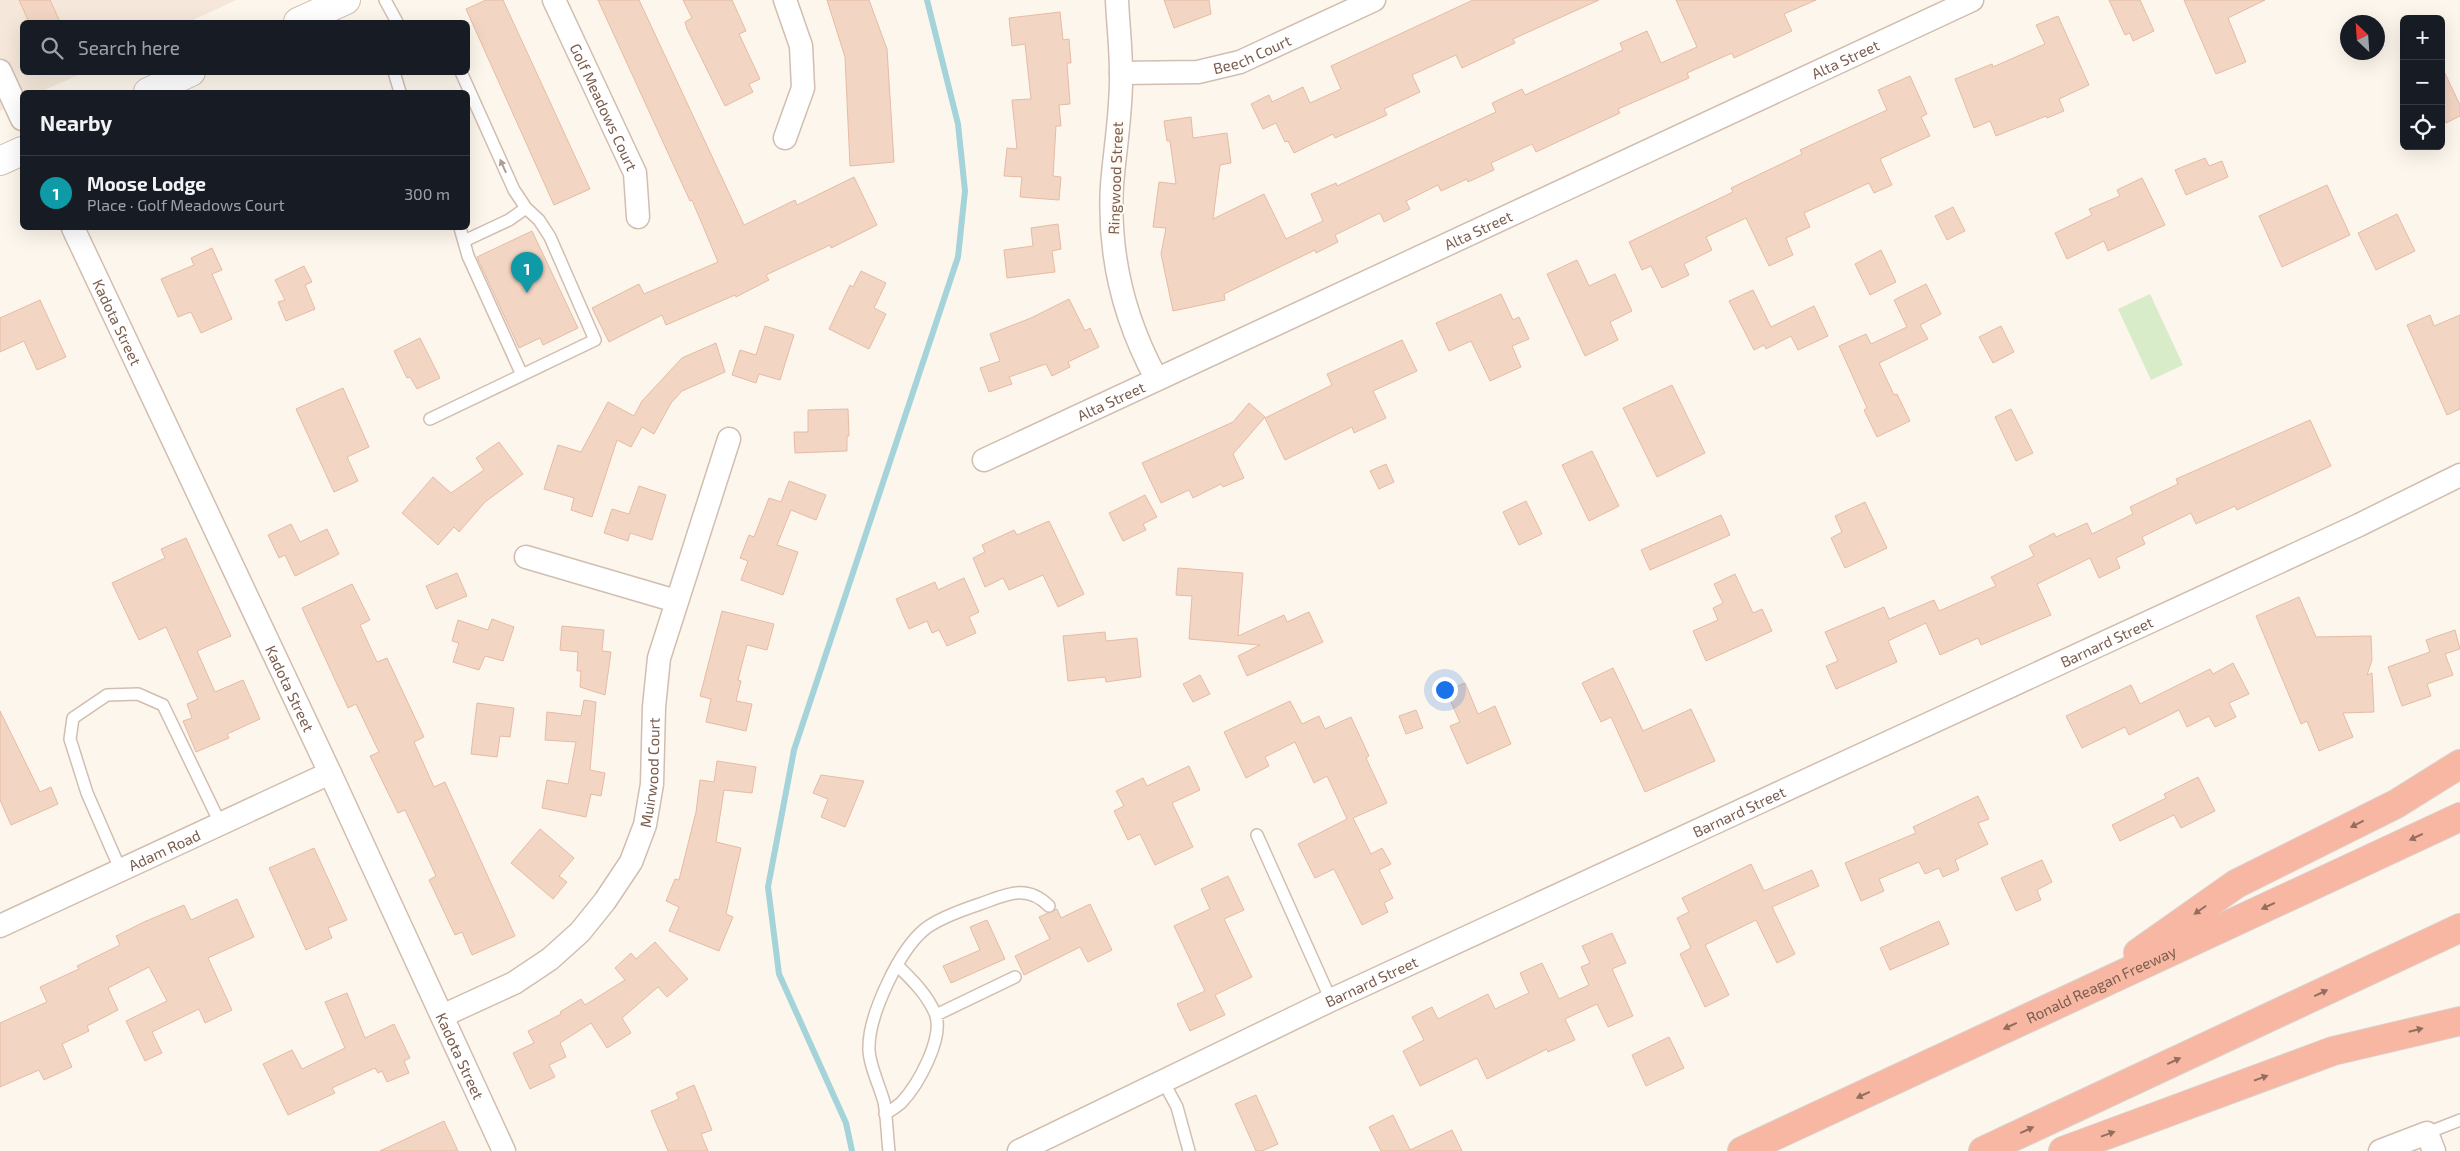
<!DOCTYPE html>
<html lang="en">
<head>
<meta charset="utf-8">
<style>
	:root { --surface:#171b24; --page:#20242c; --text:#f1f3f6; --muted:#9ea1a6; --line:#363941; --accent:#e76f51 }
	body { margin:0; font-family:"Exo 2",sans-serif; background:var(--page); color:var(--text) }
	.controls { position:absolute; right:15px; top:15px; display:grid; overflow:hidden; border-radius:8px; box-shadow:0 5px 20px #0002 }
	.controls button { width:45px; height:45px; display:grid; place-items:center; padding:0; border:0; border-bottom:1px solid var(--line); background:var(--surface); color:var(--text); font:25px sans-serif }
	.compass { position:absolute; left:2340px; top:15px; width:45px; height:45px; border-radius:50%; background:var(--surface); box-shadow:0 5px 20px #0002; rotate:335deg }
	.you { position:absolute; left:1444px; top:689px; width:18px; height:18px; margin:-12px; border:4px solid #fff; border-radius:50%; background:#1a73e8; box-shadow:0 0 0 8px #1a73e833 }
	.badge { display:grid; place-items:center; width:32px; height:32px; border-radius:50%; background:var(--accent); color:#fff; font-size:16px; font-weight:700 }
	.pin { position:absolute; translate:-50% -41px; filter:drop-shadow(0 1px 2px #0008) }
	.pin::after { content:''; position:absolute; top:26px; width:18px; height:15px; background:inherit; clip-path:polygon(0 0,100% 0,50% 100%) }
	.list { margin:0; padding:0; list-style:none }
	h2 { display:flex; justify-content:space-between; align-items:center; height:65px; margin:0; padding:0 20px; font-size:21px }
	h2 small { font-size:16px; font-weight:400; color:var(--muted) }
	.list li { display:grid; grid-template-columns:32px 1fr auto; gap:15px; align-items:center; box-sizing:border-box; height:75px; padding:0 20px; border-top:1px solid var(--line) }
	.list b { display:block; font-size:19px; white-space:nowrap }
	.list p { margin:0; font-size:16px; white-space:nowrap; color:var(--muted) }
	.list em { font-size:16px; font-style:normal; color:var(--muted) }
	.icon { flex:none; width:28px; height:28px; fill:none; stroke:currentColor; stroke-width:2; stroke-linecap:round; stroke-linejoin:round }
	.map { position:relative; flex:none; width:2460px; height:1151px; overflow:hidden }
	.search { position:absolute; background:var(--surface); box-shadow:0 5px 20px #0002; left:20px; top:20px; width:450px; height:55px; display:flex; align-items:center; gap:12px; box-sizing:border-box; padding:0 18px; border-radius:8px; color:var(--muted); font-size:19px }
	.panel { position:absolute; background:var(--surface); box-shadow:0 5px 20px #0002; left:20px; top:90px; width:450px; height:140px; border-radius:8px }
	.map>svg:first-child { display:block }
</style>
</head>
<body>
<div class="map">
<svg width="2460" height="1151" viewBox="0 0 2460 1151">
	<rect width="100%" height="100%" fill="#fdf6ec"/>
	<path fill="#f5e8da" d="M0,0H236L189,22H22V72L83,73L40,92H22V101L0,111Z"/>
	<path fill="#d8ecc9" d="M2150,294L2183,365L2151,380L2118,309Z"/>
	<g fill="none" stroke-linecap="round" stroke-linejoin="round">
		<path stroke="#a5d3da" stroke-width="6" d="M852,1151L846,1123L779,974L768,887L794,750L958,257L965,191L958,124L927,0"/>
	</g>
	<path fill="#f3d5c3" stroke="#e6bba3" d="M19,0H50L60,22H29Z
		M486,0H503L590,189L554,205L466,9Z
		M598,0H639L744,225L795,200L797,205L854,177L877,225L831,248L830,245L766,275L769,280L736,297L735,295L666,325L662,315L609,342L592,308L639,284L644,294L718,262L692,200L690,201Z
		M683,0H732L746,31L739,34L760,79L749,84L753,92L725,106L687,29L685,22L692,18Z
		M827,0H869L887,49L894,162L850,166L845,57Z
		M1164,0H1209L1211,14L1174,28Z
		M1473,0H1599L1513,39L1515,43L1462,68L1456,55L1412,75L1420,92L1384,109L1387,115L1335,138L1333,134L1294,153L1288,141L1285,142L1276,123L1263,129L1251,104L1269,95L1272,102L1303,87L1310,103L1341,89L1331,66Z
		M1676,0H1816L1784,14L1792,31L1734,58L1732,53L1687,73L1689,78L1618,109L1620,113L1536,152L1532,144L1491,163L1494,170L1468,182L1467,179L1441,191L1438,185L1406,201L1410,209L1384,222L1380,213L1335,235L1338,242L1316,253L1315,250L1224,294L1225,300L1173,311L1161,254L1166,228L1153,227L1159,182L1176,184L1170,141H1167L1164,121L1191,117L1193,138L1227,133L1231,163L1220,165L1213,219L1264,194L1286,239L1323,221L1311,194L1336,183L1337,186L1496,112L1492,103L1522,89L1525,95L1623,50L1620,43L1647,31L1661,63L1697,47Z
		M2109,0H2140L2154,31L2133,41L2130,33L2125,35Z
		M2184,0H2265L2228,18L2246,62L2216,74Z
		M1060,12L1063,40L1069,39L1071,63H1067L1070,104L1059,105L1061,126H1056L1053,176L1061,177L1059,200L1020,197L1022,177L1004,176L1007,148L1017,149L1012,100L1031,99L1025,44L1012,46L1009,18Z
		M2058,16L2089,85L2059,99L2064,111L2047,118L2046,116L1996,136L1990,121L1974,128L1955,79L1992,64L1993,67L2045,44L2036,25Z
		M2441,65L2460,105V116L2446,123L2441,113Z
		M1910,76L1927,114L1921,117L1930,136L1880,159L1892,185L1874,193L1869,183L1804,213L1810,227L1786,238L1793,255L1769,266L1746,218L1706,237L1712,250L1684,264L1689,275L1662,288L1651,266L1642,270L1629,242L1733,192L1731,188L1802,154L1800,150L1887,110L1878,90Z
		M2205,158L2209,166L2222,161L2228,177L2186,195L2175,170Z
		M2142,178L2165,225L2108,251L2104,241L2067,259L2055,233L2092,215L2089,209L2120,196L2117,190Z
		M2327,185L2350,235L2282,267L2259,216Z
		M1953,207L1965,231L1947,240L1935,216Z
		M2397,214L2415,251L2376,270L2358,233Z
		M1058,224L1061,249L1052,251L1055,272L1007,278L1004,250L1033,246L1031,228Z
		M532,231L578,328L543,345L540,338L519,348L477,257Z
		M212,248L222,270L212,274L232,319L201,333L191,312L178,317L161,279L194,265L191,258Z
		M1881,250L1896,282L1870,295L1855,264Z
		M1577,260L1589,286L1615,274L1632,311L1610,322L1618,340L1585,356L1547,274Z
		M304,266L312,282L305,285L315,309L286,321L278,302L285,300L275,280Z
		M861,271L886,283L874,308L886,314L869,349L829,329L850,285L853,287Z
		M1926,284L1941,314L1920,325L1928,339L1879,363L1894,395L1897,394L1910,421L1877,437L1864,410L1867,408L1839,346L1866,334L1871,344L1907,327L1894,300Z
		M1753,290L1771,327L1814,306L1828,336L1798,350L1791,336L1766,349L1764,345L1754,350L1729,301Z
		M1501,294L1513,320L1519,317L1529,339L1512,346L1521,367L1490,381L1471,341L1449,351L1436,323Z
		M1069,299L1085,331L1090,328L1099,347L1068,362L1070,367L1052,376L1046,364L1009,377L1012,384L989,392L980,368L1000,361L990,334L1031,318Z
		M40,300L66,357L37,370L24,341L0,352V318Z
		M2430,315L2434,326L2460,315V409L2447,415L2407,325Z
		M765,326L794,335L780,380L759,374L756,383L732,375L740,350L756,355Z
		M2001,326L2014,352L1993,363L1979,337Z
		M420,338L440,378L417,389L410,377L407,378L394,351Z
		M1402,340L1417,371L1373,391L1386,418L1354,433L1352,427L1285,460L1265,418L1332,385L1327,374Z
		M716,343L725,372L682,391L671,403L654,434L642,427L631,447L617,440L592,517L571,510L574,498L544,489L558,445L581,452L608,402L634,416L642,401L682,358Z
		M1672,385L1705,453L1657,477L1623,408Z
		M343,388L369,447L347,457L358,481L334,492L296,409Z
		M1249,403L1265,417L1233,454L1244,478L1223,487L1221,484L1193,498L1189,490L1161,503L1142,463L1233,422Z
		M848,409L849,436H847V451L795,453L794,432H808V410Z
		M2011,409L2033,453L2016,461L1995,417Z
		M2310,420L2331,466L2237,510L2235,506L2196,524L2191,513L2142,537L2145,544L2116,558L2120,568L2099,578L2090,558L2037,584L2051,615L1981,645L1978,638L1940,655L1926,623L1888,641L1897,662L1836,689L1826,666L1838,661L1825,632L1884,607L1889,619L1934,600L1939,611L1996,586L1991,577L2034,556L2029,546L2054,533L2056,537L2087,523L2092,534L2133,514L2130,507L2178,484L2176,479Z
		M499,442L523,474L485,502L459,532L454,527L438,545L402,513L433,477L451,493L484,470L476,458Z
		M1592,451L1619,506L1589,521L1562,465Z
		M1386,464L1394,482L1379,489L1370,471Z
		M789,481L826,495L816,520L791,510L777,545L798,552L783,595L741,580L748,561L740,558L749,535L754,537L769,498L781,502Z
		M639,486L666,495L652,540L630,533L628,541L604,533L612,509L629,514Z
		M1145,495L1157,517L1143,524L1146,530L1123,541L1109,513Z
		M1526,501L1542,534L1519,545L1503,512Z
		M1865,502L1887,548L1845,568L1831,538L1842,532L1835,516Z
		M1721,515L1730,535L1650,570L1641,550Z
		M1049,521L1084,594L1058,607L1043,575L1009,590L1003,578L985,587L973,558L985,552L982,545L1014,530L1017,535Z
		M291,524L300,542L327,529L339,554L295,576L285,555L279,558L268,535Z
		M186,538L231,636L197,651L215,692L243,680L260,719L227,734L229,738L196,752L183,721L192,718L187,704L198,699L166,627L139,640L112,583L165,558L161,549Z
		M1178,568L1243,573L1238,636L1284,615L1287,622L1309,612L1323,642L1247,676L1238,656L1260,645L1189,639L1192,596L1176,595Z
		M457,573L467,596L436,609L426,586Z
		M1735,574L1753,613L1762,609L1772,631L1706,661L1693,631L1718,620L1713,608L1723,603L1714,584Z
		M964,578L979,612L969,617L976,633L947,646L939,630L932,633L927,621L909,629L896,599L935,582L938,590Z
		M352,584L370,620L360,625L377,662L387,658L424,737L414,742L434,787L445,782L515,936L472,955L462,932L455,935L429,880L436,876L414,829L405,810L398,813L370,756L379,752L356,704L348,708L302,608Z
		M2299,597L2316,637L2371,636L2372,660L2367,675L2372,673L2374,712L2343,713L2353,737L2319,751L2307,721L2301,724L2256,616Z
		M722,611L774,624L767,650L747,645L738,680L741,681L736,701L752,704L746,731L706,722L711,699L700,696Z
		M492,619L514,627L503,661L485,656L479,670L453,662L459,643L452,641L458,620L488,630Z
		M562,626L604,630L602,651L611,652L605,695L580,687L581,671H577L578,652L560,650Z
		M2455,630L2460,649L2445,654L2453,675L2427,684L2431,696L2402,706L2388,667L2430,652L2426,640Z
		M1105,632L1106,641L1137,638L1141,677L1106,682L1105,677L1068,681L1063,636Z
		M2233,663L2249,694L2229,703L2236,717L2215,727L2209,716L2187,727L2179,710L2129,735L2125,727L2082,748L2066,716L2131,685L2140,704L2210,669L2213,674Z
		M1613,668L1643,731L1691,709L1715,761L1645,792L1611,717L1601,722L1582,683Z
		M1200,675L1210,694L1193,702L1183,684Z
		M1465,683L1478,714L1495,706L1511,744L1467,764L1450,726L1460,722L1446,691Z
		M584,700L596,702L590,770L605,773L601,796L591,794L586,817L542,808L547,780L568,784L576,742L545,740L547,712L581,716Z
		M1290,701L1302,724L1319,716L1325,729L1351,717L1369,756L1366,758L1387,803L1353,818L1371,854L1382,848L1391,864L1379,870L1393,898L1384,903L1388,912L1362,925L1334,869L1315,878L1298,844L1347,819L1327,776L1314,783L1295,742L1265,757L1269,766L1246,778L1224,732Z
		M477,703L514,708L510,737L500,736L497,757L471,754Z
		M1416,710L1423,728L1406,734L1399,716Z
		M0,711L40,792L51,787L58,804L11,825L0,800Z
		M717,761L756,767L752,793L724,790L716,842L741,848L726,914L733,917L719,951L669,931L679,907L666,901L675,879L679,880L696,812L700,780L714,782Z
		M1189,766L1200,790L1172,803L1193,847L1155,865L1140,834L1128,840L1114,811L1124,806L1116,791L1143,778L1147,786Z
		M821,775L864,781L845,827L821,817L828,799L813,793Z
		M2198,777L2215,811L2181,828L2174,815L2120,841L2112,825L2166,798L2164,794Z
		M1978,796L1989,819L1978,823L1988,844L1955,860L1959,870L1943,877L1939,868L1925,874L1919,862L1879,879L1884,891L1861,901L1845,863L1916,833L1913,827Z
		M540,829L574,858L559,876L567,882L553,899L511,863Z
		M314,848L347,920L328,928L332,938L306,950L269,868Z
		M2042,860L2052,882L2037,890L2041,900L2016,911L2001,878Z
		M1751,864L1764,891L1812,870L1819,886L1772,907L1795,954L1777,963L1756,920L1705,945L1729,995L1705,1007L1680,954L1691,948L1677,918L1689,912L1682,898Z
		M1228,876L1244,910L1224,919L1252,977L1215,995L1225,1015L1190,1031L1177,1004L1205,991L1174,926L1210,909L1201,889Z
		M237,899L254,937L208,958L232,1010L205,1023L199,1009L152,1032L162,1053L145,1061L126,1021L167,1001L149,967L108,988L118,1010L87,1026L89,1031L62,1044L72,1067L44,1080L39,1070L0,1087V1023L47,1002L40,987L79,969L77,966L120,945L116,936L144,922L184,905L191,920Z
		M1090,904L1112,950L1088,962L1080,947L1024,975L1015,956L1050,939L1039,917L1057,909L1061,918Z
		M987,920L1005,959L951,983L943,966L980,950L970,927Z
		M1939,921L1949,944L1890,970L1880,948Z
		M1612,933L1626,963L1612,969L1633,1016L1608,1027L1597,1004L1565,1019L1575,1040L1548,1052L1547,1049L1487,1079L1477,1058L1420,1086L1403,1051L1424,1040L1412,1017L1432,1007L1438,1019L1488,994L1495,1009L1529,993L1520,973L1542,963L1559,999L1589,985L1581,967L1590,963L1582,946Z
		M655,942L688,979L667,997L658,987L622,1018L631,1033L607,1048L591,1023L560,1043L566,1057L549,1065L555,1077L530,1089L513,1053L534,1043L528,1031L561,1014L560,1012L581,999L585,1005L625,980L615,968L631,953L636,959Z
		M347,993L365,1038L394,1024L410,1058L404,1061L409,1073L387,1082L382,1071L378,1073L375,1068L332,1088L335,1093L288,1115L263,1064L292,1050L302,1069L345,1048L325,1002Z
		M1669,1037L1684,1068L1646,1086L1632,1055Z
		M694,1085L712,1130L701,1134L708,1151H668L651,1111L679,1099L676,1093Z
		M1256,1095L1278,1144L1262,1151H1256L1235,1104Z
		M1393,1115L1410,1150L1452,1130L1462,1151H1381L1369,1127Z
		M444,1121L458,1151H380Z"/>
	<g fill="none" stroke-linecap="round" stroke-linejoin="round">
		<g stroke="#d1beb0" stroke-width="14">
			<path id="lane" d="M385,0L397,22
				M394,72L400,92
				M460,228L468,256L522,375
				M464,241L509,220L526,208
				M430,419L595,340L550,237L539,220L526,208L514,190L461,72
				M1257,835L1331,1000
				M121,871L87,793L70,739L73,718L107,695L138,694L163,705L221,825
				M936,1015L1015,977
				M1163,1081L1177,1107L1189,1151
				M885,1114C890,1111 896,1107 901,1103C918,1085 945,1037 935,1013C926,993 912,980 897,965
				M2427,1133L2460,1120
				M889,1151C887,1135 887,1118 884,1102C880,1087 868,1062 869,1047C869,1015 899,950 925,929C939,918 962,910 980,904C1006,895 1026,883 1049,906"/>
		</g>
		<g stroke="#d1beb0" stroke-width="25">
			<g id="street">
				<path id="s1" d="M554,0L635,173L638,217"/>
				<path d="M785,0L801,46L803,88L785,138"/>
				<path d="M1117,0C1118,24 1121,48 1121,72C1122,109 1115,148 1112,185C1108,253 1124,319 1156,378"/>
				<path d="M0,71L22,119"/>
				<path id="s2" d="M1121,73L1198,72L1240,62L1374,0"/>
				<path id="s3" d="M73,228L330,773L504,1151"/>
				<path id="s4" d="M984,460L1972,0"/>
				<path d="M526,557L676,601"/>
				<path id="s5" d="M0,926L330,773"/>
				<path id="s6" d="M442,1016L514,983L550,959L580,932L605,901L631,862L645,825L652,784L654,707L659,658L729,439"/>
				<path id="s7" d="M1019,1151L1331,1000L2359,525L2460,475"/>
				<path d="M2380,1151L2427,1133L2434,1151"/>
			</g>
		</g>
		<g stroke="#d6c0b0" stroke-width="30">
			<path id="secondary" d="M298,22L346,0
				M148,92L191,72
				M0,161L22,151"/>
		</g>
		<g stroke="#dad1cd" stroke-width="30">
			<g id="highway">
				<path d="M2138,953L2236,884L2396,804L2460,764"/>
				<path id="s8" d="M1742,1151L2460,817"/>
				<path d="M1983,1151L2460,928"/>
				<path d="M2063,1151L2333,1051L2460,1021"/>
			</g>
		</g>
		<use href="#lane" stroke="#fff" stroke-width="11"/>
		<use href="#street" stroke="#fff" stroke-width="22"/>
		<use href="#secondary" stroke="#fff" stroke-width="28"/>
		<use href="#highway" stroke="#f7b7a3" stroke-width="28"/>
	</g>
	<defs><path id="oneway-solid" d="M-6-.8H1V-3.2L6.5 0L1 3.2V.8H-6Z" transform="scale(1.25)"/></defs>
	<use fill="#af9d94" href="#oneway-solid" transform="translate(503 166) rotate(-114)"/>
	<g fill="#936e5e">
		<use href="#oneway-solid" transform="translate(2357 824) rotate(153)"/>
		<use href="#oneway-solid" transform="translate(2416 837) rotate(155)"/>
		<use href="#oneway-solid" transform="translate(2268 906) rotate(155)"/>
		<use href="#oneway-solid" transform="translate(2200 910) rotate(145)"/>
		<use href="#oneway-solid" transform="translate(2321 993) rotate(-25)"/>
		<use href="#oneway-solid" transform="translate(2010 1026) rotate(155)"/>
		<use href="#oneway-solid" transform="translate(2416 1030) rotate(-14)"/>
		<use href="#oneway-solid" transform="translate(2174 1061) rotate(-25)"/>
		<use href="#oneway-solid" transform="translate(2261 1078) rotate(-20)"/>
		<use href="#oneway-solid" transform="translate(1863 1095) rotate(155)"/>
		<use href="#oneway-solid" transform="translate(2027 1130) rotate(-25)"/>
		<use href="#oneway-solid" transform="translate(2108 1134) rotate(-20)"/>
	</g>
	<g text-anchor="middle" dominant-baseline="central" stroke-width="4.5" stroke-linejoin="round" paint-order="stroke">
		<g font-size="15" fill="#7a5c4d" stroke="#fffaf3">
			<text stroke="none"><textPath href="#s2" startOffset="134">Beech Court</textPath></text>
			<text stroke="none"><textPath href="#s4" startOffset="950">Alta Street</textPath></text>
			<text stroke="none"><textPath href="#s1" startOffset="118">Golf Meadows Court</textPath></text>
			<text transform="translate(1115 178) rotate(-88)">Ringwood Street</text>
			<text stroke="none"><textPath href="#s4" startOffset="545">Alta Street</textPath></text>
			<text stroke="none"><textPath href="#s3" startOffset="104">Kadota Street</textPath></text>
			<text stroke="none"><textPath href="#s4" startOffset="140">Alta Street</textPath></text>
			<text stroke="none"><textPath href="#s7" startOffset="1201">Barnard Street</textPath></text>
			<text stroke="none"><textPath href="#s3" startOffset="509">Kadota Street</textPath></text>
			<text stroke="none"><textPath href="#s6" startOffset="342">Muirwood Court</textPath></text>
			<text stroke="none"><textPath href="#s7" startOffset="796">Barnard Street</textPath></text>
			<text stroke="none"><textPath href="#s5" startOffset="181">Adam Road</textPath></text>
			<text stroke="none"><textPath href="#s7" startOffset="391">Barnard Street</textPath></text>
			<text stroke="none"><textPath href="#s8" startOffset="396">Ronald Reagan Freeway</textPath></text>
			<text stroke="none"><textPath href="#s3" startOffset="914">Kadota Street</textPath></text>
		</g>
	</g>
</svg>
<div class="controls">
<button>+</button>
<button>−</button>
<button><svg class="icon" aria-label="locate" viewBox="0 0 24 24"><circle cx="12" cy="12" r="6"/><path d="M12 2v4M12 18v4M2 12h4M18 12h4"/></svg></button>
</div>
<svg class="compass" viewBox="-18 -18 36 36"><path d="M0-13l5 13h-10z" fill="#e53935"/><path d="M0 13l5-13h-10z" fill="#9ea1a6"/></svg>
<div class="you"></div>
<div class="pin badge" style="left:527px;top:293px;background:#0f9aa8">1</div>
<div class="search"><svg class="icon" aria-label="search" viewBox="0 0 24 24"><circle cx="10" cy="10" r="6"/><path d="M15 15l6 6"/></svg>Search here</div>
<section class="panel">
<h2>Nearby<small></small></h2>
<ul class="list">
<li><span class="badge" style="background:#0f9aa8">1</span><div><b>Moose Lodge</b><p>Place · Golf Meadows Court</p></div><em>300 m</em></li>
</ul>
</section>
</div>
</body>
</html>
